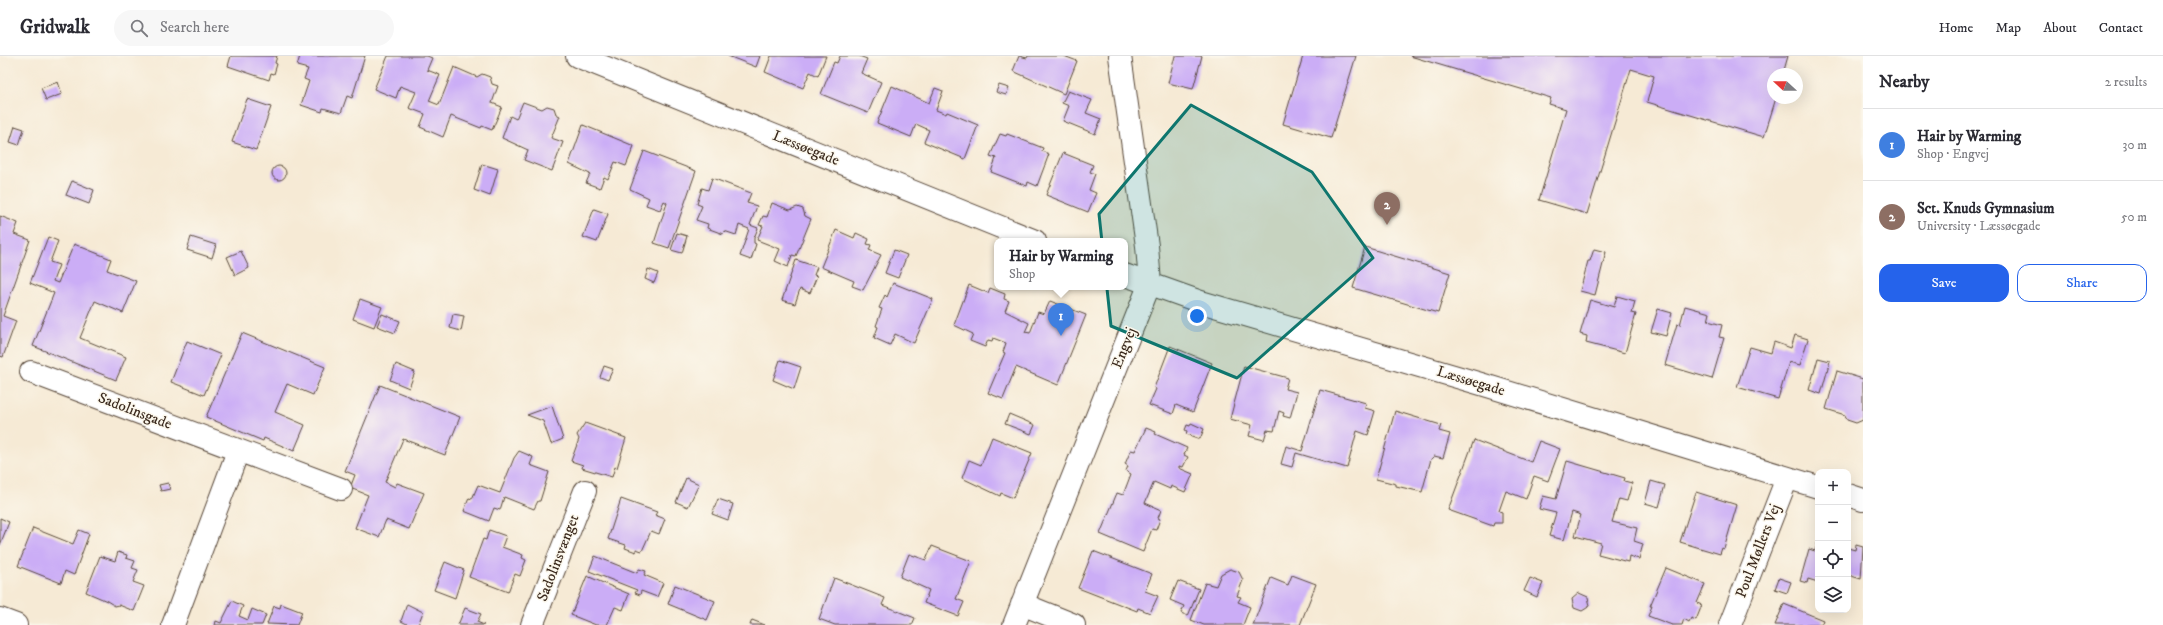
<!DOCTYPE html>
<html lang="en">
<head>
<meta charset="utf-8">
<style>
	:root { --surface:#fff; --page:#f7f7f7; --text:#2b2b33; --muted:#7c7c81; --line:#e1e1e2; --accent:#2563eb }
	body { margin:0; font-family:"IM FELL DW Pica",serif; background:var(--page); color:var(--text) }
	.controls { position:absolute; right:12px; bottom:12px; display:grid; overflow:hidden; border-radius:8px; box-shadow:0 4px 16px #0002 }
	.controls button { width:36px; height:36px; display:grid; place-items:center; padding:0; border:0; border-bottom:1px solid var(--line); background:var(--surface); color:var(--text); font:20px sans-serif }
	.compass { position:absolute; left:1767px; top:12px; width:36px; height:36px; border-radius:50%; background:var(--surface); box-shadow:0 4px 16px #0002; rotate:291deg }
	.you { position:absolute; left:1197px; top:260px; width:14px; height:14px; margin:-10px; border:3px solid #fff; border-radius:50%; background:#1a73e8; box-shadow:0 0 0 6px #1a73e833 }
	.badge { display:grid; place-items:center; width:26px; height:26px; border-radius:50%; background:var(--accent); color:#fff; font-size:13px; font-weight:700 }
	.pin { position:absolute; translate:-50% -33px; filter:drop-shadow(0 1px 2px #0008) }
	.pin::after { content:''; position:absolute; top:21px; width:14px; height:12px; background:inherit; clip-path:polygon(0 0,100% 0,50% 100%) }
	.popup { position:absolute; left:994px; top:182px; width:134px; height:52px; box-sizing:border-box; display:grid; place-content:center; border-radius:8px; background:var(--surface); filter:drop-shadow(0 1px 3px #0005); font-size:13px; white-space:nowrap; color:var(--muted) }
	.popup b { font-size:15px; color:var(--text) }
	.popup::after { content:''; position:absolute; left:50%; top:100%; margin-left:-8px; border:8px solid transparent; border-top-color:var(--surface) }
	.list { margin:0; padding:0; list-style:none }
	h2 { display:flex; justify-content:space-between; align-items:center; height:52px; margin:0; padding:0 16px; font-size:17px }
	h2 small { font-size:13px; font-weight:400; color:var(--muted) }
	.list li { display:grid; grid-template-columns:26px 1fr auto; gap:12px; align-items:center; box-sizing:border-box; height:72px; padding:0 16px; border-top:1px solid var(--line) }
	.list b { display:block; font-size:15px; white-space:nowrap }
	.list p { margin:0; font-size:13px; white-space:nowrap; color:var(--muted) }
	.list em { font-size:13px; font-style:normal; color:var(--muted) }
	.actions { display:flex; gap:8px; padding:12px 16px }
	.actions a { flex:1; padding:9px 0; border:1px solid var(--accent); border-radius:12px; text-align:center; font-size:14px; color:var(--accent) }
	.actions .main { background:var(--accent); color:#fff }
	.icon { flex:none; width:22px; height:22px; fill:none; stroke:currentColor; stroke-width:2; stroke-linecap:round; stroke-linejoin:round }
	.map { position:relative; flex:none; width:1863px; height:569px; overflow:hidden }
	header { display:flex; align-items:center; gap:24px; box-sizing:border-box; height:56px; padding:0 20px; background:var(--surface); border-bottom:1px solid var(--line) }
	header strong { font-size:19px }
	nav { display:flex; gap:22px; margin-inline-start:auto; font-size:14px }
	.search { width:280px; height:36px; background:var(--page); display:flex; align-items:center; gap:10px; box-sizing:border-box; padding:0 14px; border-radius:22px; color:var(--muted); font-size:15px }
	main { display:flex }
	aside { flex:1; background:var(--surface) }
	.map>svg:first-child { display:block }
</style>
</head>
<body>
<header>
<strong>Gridwalk</strong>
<div class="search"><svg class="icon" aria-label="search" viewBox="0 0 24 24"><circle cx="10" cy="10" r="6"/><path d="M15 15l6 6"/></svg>Search here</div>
<nav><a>Home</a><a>Map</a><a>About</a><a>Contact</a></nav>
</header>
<main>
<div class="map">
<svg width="1863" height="569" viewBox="0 0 1863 569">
	<rect width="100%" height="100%" fill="#fbf7ec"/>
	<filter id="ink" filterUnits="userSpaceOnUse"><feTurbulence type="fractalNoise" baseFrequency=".025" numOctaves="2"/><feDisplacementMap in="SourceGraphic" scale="8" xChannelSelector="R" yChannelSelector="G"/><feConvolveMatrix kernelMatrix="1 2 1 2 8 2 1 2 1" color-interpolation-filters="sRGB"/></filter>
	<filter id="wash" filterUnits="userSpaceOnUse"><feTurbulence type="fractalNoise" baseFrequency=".012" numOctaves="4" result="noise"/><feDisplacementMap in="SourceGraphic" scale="16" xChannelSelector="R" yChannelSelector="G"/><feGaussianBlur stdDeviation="0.9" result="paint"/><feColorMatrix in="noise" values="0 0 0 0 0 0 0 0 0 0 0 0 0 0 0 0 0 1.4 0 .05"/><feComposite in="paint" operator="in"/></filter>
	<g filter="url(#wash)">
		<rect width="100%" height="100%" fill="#f6ead5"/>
		<g id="blocks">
			<path fill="#cbadf6" d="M231,0H277L275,7L277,8L274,18L271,17L269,24L228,10Z
				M300,0H365L352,42L347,40L341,57L323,52L322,56L301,49L309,25L304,23L308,13L297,10Z
				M388,0H427L432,2L427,14L440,19L429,45L439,49L454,11L477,21L482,18L490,21L492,28L498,30L492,47L502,51L492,74L482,70L481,72L451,60L443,81L420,71L425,58L409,52L416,36L400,30L396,42L374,33Z
				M728,0H760L756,11Z
				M771,0H826L818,20L810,16L803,32L765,16Z
				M840,0H859L867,3L861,17L881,26L868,57L821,38L834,6L837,7Z
				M1019,0L1027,2L1028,0H1064L1077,5L1064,38L1013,15Z
				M1175,0H1202L1193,33L1168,27Z
				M1303,0H1356L1331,82L1283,68Z
				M1410,0H1788L1783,18H1773V42H1776L1764,81L1647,46L1654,20L1631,13L1587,158L1539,144L1566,53L1549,48L1551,42Z
				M58,26L62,38L46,44L41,32Z
				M999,29L1009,32L1006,39L996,36Z
				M892,30L929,47L935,32L943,35L936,54L946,58L947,56L978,69L965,103L924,86L929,74L916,68L911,81L877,67Z
				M1068,35L1092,44L1086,57L1101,63L1095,78L1063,65L1069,50L1062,47Z
				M247,43L271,51L256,94L232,86Z
				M523,46L542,53L547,50L554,52L556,58L560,60L551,82L563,86L552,115L524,104L528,94L502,82L510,60L516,63Z
				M583,69L634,90L626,110L615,106L608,123L604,121L600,132L586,127L590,118L569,108Z
				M15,70L24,73L19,89L10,86Z
				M1000,78L1006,80L1007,78L1043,92L1042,95L1049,98L1037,130L1028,126L1027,130L991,116L996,102L990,100Z
				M644,95L696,115L669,192L654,187L667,147L664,145L660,154L646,149L649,142L630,133Z
				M1063,97L1093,109L1090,116L1095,118L1089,134L1096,137L1088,156L1046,139Z
				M482,108L498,113L490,140L474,134Z
				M272 117a7 7 0 1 1 14 0a7 7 0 1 1-14 0Z
				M712,122L751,137L747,147L757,150L750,169L758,172L754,182V187L756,188L751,204L740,200L749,173L739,169L736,179L724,175L723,178L707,172L708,168L696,164L702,150L697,148L702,132L708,134Z
				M72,125L94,134L89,148L66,139Z
				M772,147L790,154L797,151L803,153L805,160L811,163L796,200L792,199L788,211L775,205L780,193L757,184L763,170L759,169L763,160L767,161Z
				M594,153L608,158L597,186L583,181Z
				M0,160L18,167L14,178L30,184L3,260L16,265L3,301L0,300Z
				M836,174L854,182L856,177L869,183L867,188L871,189L869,194L881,199L863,234L852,230L854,225L821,211Z
				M677,177L687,180L682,197L671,194Z
				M48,181L58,185L50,206L59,209L53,225L58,227L74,188L111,203L107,214L136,225L123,257L95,245L80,282L126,301L116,324L33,290L54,237L30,227Z
				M191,181L216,189L212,202L187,194Z
				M1365,191L1450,217L1438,257L1353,232Z
				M1594,193L1606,196L1595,239L1580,235L1588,205H1590Z
				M894,194L907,199L898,222L885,217Z
				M241,195L249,212L235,219L227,201Z
				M796,204L817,211L814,219L817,220L810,237L800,233L795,248L782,244Z
				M648,213L658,217L654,227L645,223Z
				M893,227L933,243L914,287L895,278L890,289L874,282L878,271L876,270L882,253L879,252L885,239L887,241Z
				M969,229L988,237L990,232L1005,238L1004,243L1009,245L1005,255L1029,267L1025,276L1030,277L1038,256L1044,258L1050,245L1086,259L1058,329L1016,311L1003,343L988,337L1005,297L1003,296L1006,287L993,282L992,285L988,284L985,291L970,285L973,278L954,269Z
				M1617,240L1635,245L1632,257L1636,258L1625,297L1586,287L1587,280L1580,278L1590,244L1614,251Z
				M360,243L382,251L374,271L353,263Z
				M1685,250L1710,257L1708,265L1722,269L1719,281L1724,282L1712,323L1665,309L1677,268L1680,269Z
				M1658,253L1672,257L1666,280L1651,276Z
				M382,258L400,265L395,277L377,270Z
				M453,258L464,260L461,275L450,272Z
				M242,277L325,311L313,339L287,328L275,356L305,369L294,395L264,382L263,385L206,361Z
				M1795,279L1808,283L1800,309L1789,306L1778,343L1737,331L1750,291L1771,297L1774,286L1791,292Z
				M187,285L221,299L204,339L171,326Z
				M1170,290L1212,307L1193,356L1176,349L1173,358L1149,349L1156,333L1154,332Z
				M1818,302L1830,305L1821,338L1809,334Z
				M780,304L801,311L794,333L773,324Z
				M396,308L415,316L409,332L390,324Z
				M604,310L613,313L608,324L600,321Z
				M1244,310L1288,322L1285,333L1297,336L1290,362L1283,360L1284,357L1279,355L1274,375L1267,374L1264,384L1249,380L1252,369L1230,363Z
				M1837,315L1863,323V364L1856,367L1847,364L1845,359L1826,353Z
				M380,329L460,361L445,399L403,383L385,426L395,431L397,427L424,437L409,473L386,464L379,481L355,472L368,439L350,432L355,419L345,415Z
				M1320,334L1366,347L1365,352L1375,355L1368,379L1357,375L1347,412L1296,397L1292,411L1281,408L1286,390L1302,395Z
				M552,350L563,383L551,388L543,365L527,359Z
				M1395,355L1441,369L1439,375L1450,378L1443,402L1434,400L1431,403L1422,436L1396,430V428L1376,423Z
				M1009,358L1035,369L1031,378L1005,368Z
				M585,367L626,382L617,412L615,411L612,421L582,412L583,409L571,405L579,383L577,379Z
				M1191,367L1204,373L1200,383L1186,378L1187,375L1185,374L1187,369L1190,370Z
				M1146,372L1156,376L1155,378L1187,392L1184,399L1188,401L1183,411L1179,410V412L1193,418L1185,436L1171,430L1170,433L1154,426L1145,447L1161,454L1158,462L1160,463L1156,474L1152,473L1143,496L1100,478L1117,437L1123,439L1131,418L1126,415L1128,410L1125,408L1131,394L1135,395Z
				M992,381L1032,397L1013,442L1001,437L1000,440L962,422L969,404L981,409Z
				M1474,384L1531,406L1539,385L1560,393L1548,425L1534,420L1526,443L1506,435L1499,455L1502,456V467H1494L1493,470L1448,454Z
				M519,395L533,401L530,409L549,416L540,445H538L534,453L504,441L500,454L494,452L489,465L464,455L469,442L472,443L478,429L500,437L514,402Z
				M1567,405L1625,422L1624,425L1632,427L1627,445L1619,443L1612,466L1637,472L1634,485L1643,488L1639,503L1629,500L1628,506L1598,498L1601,487L1575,480L1581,459L1572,456L1564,484L1549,480L1556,457L1539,453L1543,440L1556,443Z
				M686,422L699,428L688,451L676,446Z
				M1651,425L1665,429L1659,451L1645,447Z
				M168,427L170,433L161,435L159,429Z
				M1696,436L1737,449L1724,493L1722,492L1720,498L1680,486Z
				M621,443L657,456L655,459L665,463L659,478L651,475L642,495L636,493V496L625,492L626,489L608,483Z
				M718,443L733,448L728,464L712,458Z
				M0,462L9,466L0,489Z
				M33,472L73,488L79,474L89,478L74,519L65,515L61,527L18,510Z
				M489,474L506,480L502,491L523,499L522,502L526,504L520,520L515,518L508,536L469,521L483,483L486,484Z
				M1818,485V526L1808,523L1807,527L1800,525L1809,493L1815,495Z
				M1856,489L1863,491L1861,523L1848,519V492L1855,494Z
				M932,490L971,505L956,543L964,546L958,560L924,547L929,534L900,521L909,498L926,504Z
				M1093,495L1152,518L1145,535L1158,540L1150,557L1138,552L1137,555L1078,532Z
				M118,496L127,499L126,502L135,505L132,512L138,514L133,526L144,530L134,555L119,549L115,550L107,545L86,536L100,500L115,505Z
				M595,500L637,517L639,513L646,515L644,519L663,527L657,541L641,535L640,539L635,537L637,534L589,515Z
				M445,506L464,514L455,542L434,534Z
				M1666,512L1705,528L1697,547L1702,549L1696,564L1691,562L1689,566L1684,563L1682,569H1672L1648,560L1652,550H1650Z
				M1230,513L1239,516L1243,524L1237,540L1241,541L1238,546L1250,551L1243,569H1204L1191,564L1205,527L1216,530L1221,518Z
				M1292,519L1316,528L1300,569H1253L1271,522L1288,529Z
				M587,520L629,538L623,554L615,551L607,569H596L571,559Z
				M834,522L885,542L882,549L915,562L912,569H835L819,563Z
				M1530,522L1543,527L1537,541L1524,535Z
				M1779,522L1791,526L1787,537L1775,533Z
				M1178,525L1199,533L1188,560L1181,557L1184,550L1170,544Z
				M675,529L715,545L707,564L668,548Z
				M1579,537L1588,541L1590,550L1582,555L1574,552L1572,543Z
				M232,545L243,550L239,560L248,564L252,553L266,559L262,569H215L216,565L221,567Z
				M281,548L302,556L297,569L267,568L274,550L280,552Z
				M407,548L423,556L418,569H409L401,565Z
				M1784,548L1823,564L1821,569H1775Z
				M465,552L481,558L477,566L484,569H458Z
				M752,564L765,569H750Z"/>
		</g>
	</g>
	<g filter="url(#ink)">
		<use href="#blocks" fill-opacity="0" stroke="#574739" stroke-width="1"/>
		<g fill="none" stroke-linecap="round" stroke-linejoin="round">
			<g stroke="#574739" stroke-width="24">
				<path id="minor" d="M577,0L1035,185
					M1125,219L1201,246L1481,328L1818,431
					M31,316L341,433
					M1848,439L1863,444
					M1022,548L1074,569
					M0,563L16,569
					M173,569L238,395
					M532,569L585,435
					M1014,569L1150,227L1147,190L1120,0
					M1730,569L1787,422"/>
			</g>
			<use href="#minor" stroke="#fff" stroke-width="22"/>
		</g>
	</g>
	<path fill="#0f766e" fill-opacity="0.2" stroke="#0f766e" stroke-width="3" stroke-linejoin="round" d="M1191,49L1312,116L1373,202L1237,322L1111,270L1099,158Z"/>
	<g text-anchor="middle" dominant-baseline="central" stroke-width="3" stroke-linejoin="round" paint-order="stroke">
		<g font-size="15" fill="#3b2a1e" stroke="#fbf7ec">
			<text transform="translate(806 92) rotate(22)">Læssøegade</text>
			<text transform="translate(1124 292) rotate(-68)">Engvej</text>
			<text transform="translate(1471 325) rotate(17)">Læssøegade</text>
			<text transform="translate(135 355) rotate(21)">Sadolinsgade</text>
			<text transform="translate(1758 495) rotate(-69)">Poul Møllers Vej</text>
			<text transform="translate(558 502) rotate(-69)">Sadolinsvænget</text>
		</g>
	</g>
</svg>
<div class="controls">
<button>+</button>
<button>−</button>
<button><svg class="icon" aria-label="locate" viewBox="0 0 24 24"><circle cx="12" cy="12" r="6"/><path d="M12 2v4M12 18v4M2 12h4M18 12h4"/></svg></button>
<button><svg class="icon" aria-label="layers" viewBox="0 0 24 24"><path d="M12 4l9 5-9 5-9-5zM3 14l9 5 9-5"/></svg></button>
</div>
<svg class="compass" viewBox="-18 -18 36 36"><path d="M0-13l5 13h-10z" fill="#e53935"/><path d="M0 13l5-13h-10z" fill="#7c7c81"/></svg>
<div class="you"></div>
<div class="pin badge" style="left:1061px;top:280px;background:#3f7fe0">1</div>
<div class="popup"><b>Hair by Warming</b>Shop</div>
<div class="pin badge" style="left:1387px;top:169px;background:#8d6e63">2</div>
</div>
<aside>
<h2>Nearby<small>2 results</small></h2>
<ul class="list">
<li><span class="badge" style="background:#3f7fe0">1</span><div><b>Hair by Warming</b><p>Shop · Engvej</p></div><em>30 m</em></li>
<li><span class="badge" style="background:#8d6e63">2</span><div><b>Sct. Knuds Gymnasium</b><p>University · Læssøegade</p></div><em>50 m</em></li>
</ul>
<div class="actions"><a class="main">Save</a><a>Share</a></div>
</aside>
</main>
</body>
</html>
